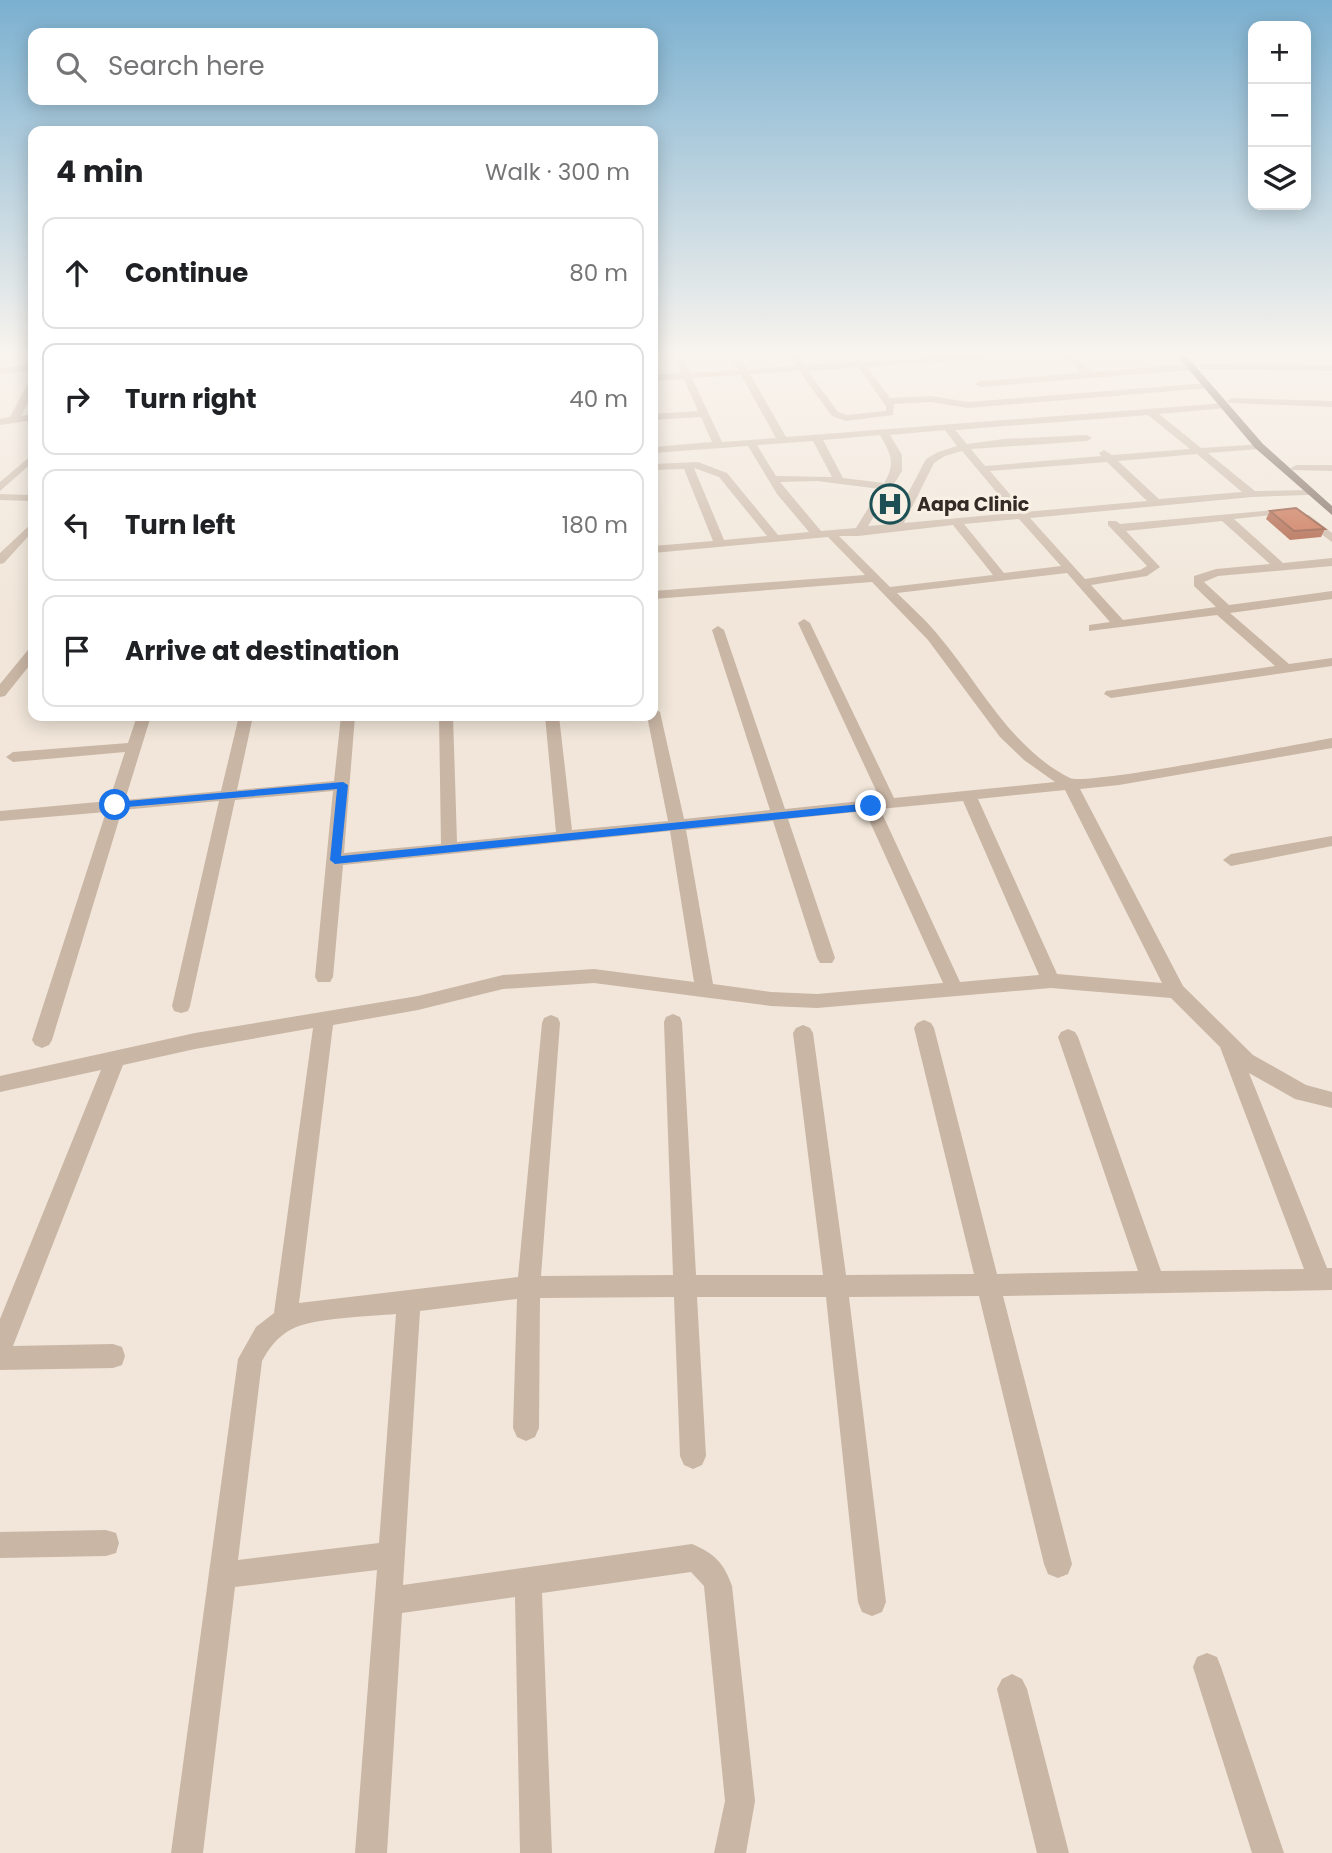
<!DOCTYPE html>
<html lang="en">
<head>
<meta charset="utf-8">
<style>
	:root { --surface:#fff; --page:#f2f2f2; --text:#202124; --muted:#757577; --line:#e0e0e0 }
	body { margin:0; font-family:Poppins,sans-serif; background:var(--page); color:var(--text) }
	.controls { position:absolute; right:21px; top:21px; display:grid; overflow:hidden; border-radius:14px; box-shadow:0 4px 18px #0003 }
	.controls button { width:63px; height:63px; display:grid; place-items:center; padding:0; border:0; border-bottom:2px solid var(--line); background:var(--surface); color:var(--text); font:35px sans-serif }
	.stop { position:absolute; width:21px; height:21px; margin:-16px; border:5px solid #1a73e8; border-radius:50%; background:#fff }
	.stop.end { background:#1a73e8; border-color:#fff; box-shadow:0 2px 7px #0008 }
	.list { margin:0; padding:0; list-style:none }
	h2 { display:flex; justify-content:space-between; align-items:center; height:91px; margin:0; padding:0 28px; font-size:30px }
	h2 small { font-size:23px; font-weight:400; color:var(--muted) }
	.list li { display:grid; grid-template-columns:46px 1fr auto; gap:21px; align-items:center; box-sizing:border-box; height:112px; margin:0 14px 14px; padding:0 14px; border:2px solid var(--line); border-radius:14px }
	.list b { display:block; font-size:26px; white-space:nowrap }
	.list em { font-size:23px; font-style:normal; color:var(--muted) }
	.icon { flex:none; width:38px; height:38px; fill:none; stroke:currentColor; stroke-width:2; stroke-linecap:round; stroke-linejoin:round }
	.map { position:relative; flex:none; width:1332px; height:1853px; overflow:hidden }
	.search { position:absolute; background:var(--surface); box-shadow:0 4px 18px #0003; left:28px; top:28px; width:630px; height:77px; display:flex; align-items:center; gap:18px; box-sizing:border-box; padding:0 24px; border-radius:14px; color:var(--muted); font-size:26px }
	.panel { position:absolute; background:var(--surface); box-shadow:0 4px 18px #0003; left:28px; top:126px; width:630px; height:595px; border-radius:14px }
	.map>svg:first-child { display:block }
</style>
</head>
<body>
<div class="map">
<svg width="1332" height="1853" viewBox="0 0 1332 1853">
	<rect width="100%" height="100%" fill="#f1e6d9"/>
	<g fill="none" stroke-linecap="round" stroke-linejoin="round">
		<path fill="#c9b6a5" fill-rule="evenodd" d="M672,352H680L690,373L738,370L729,352H737L747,369L796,366L786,352H794L804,365L855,362L848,352H856L863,362L1008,352H1053L1049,355L867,367L890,398L931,396L968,402L1206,383L1211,386L1209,388L968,408L931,402L894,404L893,415L846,421L832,416L799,371L750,374L786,437L1224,403L1227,404V408L1159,414L1201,448L1263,444L1264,446L1259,449L1208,453L1255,491L1312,490V494L1308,495L1252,497L1030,518L1085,579L1140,570L1147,566L1108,525V521H1116L1120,524L1296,508L1298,510L1292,513L1234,519L1283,563L1332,558V566L1218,576L1204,582L1229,605L1332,591V599L1230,613L1289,664L1332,658V666L1111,698L1104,694L1106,691L1275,666L1217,615L1089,631V625L1110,622L1067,573L897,593C911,607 926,620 938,635C980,684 1010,748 1070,778C1086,786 1298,744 1332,738V748L1119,785L1080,789L1183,986L1253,1055L1306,1085L1332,1092V1108L1295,1099L1249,1073L1327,1268H1332V1290L1003,1296L1072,1564L1068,1574L1058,1578L1048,1574L1044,1564L979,1296L849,1297L886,1602L882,1612L872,1616L862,1612L858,1602L826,1297H697L706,1456L702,1465L693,1469L684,1465L680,1456L674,1297L540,1298L539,1428L535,1437L526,1441L517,1437L513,1428L517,1299L420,1311L403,1585L692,1544C715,1554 724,1563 732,1586L755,1801L746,1853H714L725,1801L704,1586L691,1572L542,1593L552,1853H520L515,1597L402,1613L387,1853H355L377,1570L235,1587L203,1853H171L238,1359L256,1327L274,1313L313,1028L195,1049L123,1065L13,1346L113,1344L122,1347L125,1356L122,1365L113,1368L0,1370V1319L101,1070L0,1092V1076L195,1033L418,996L503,975L594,969L694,982L670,831L343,865L333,977L330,982H318L315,977L333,791L235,800L190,1006L188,1011L181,1013L174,1011L172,1006L219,801L122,810L52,1040L49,1045L42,1048L35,1045L32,1040L106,812L0,821V811L109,801L125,752L13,762L6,757L13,752L128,743L137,716H151L125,800L221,791L239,716H253L237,790L334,781L341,716H355L344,853L441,844L439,716H453L457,842L556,832L545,716H559L572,830L668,821L647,716H653V708L660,712L684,819L770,810L712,630L718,626L724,630L785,809L880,799L798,623L804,619L810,623L894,798L1055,782L1024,760L1000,737L928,640L872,582L653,599V591L865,575L828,537L653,553V546L713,541L684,469L653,470V464L698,462L727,473L778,535L809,532L777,494L748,446L653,453V447L712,442L701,417L653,420V414L698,411L684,379L653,381V375L681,373ZM858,367L886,406V411L847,415L838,412L808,371ZM741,375L776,438L722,442L692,378ZM1148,415L1190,449L1112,455L1104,450L1099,453L1101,456L985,466L971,449L1087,441L1092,438L1087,435L1004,439L967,444L955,430ZM945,430L957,446L938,452L926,459L892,524L868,526L902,471V455L890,435ZM880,435C891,454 896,464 884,483L843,478L823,440ZM813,441L832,477L776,476L757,445ZM962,451L1014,513L904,523L934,463L945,456ZM1197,454L1242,492L1159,499L1118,461ZM1107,462L1147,501L1025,512L990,471ZM694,468L719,477L767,536L724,540ZM817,481L880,489L856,528L821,531L780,482ZM1019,519L1061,566L1004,573L964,524ZM1222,521L1270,564L1216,569L1194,576V586L1216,607L1123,620L1091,585L1147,576L1160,567L1126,531ZM953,525L993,575L890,587L839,536H858ZM1065,790L1162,983L1057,974L978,799ZM963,801L1039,975L960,982L880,809ZM865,811L943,983L817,994L771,992L713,984L686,830L773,821L817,958L820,963H832L835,958L788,819ZM594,983L771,1006L817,1008L1051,988L1171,998L1220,1047L1304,1269L1161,1271L1078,1037L1075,1032L1068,1029L1061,1032L1058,1037L1138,1271L997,1274L934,1028L931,1023L924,1020L917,1023L914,1028L974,1274L846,1275L813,1033L810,1028L803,1025L796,1028L793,1033L823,1275H696L682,1022L680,1017L673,1014L666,1017L664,1022L673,1275L541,1276L560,1023L558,1018L551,1015L544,1018L542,1023L518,1277L299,1303L333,1025L418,1010L503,989ZM396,1314L379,1543L238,1560L262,1361C269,1348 278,1336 292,1329C312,1318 371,1316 396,1314Z
			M1060,352H1069L1092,372L1190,364L1194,367L1190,370L980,387L975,384L980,381L1082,373Z
			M1203,364L1332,365V371L1200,369V365Z
			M33,365V371L0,374V368Z
			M33,380V392L21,416L33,414V420L0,425V419L10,417L28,383Z
			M1232,398L1332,401V407L1229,403L1227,401Z
			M33,454V462L0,491V482Z
			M1296,465H1332V471L1292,470L1291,468Z
			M0,494L33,495V501L0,500Z
			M1301,515H1309L1332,533V542L1301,519Z
			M33,522V531L4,563L0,564V553Z
			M33,649V661L5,696L0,697V684L28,650Z
			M1332,836V846L1231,866L1223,860L1231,854Z
			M106,1530L116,1533L119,1543L116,1553L106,1556L0,1558V1532Z
			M1207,1653L1217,1657L1221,1667L1284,1853H1252L1193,1667L1197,1657Z
			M1012,1674L1022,1679L1027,1689L1069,1853H1037L997,1689L1002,1679Z"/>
		<path fill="#766357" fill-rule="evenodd" d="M1174,352H1183L1263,444L1332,506V515L1255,448Z"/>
	</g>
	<path fill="#a9573a" d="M1270,511L1325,529L1321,537L1290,540L1266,519Z"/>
	<path fill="#c46543" stroke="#89472f" stroke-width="2" d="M1296,508L1325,529L1294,531L1270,511Z"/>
	<linearGradient id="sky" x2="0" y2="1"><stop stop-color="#7bb0d0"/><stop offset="0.58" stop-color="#f9f4ee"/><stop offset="1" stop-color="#f9f4ee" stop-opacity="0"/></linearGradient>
	<rect width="1332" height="611" fill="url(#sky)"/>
	<path fill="#1a73e8" d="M343,782L348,785L341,856L871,803L876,806L871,810L335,864L330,860L337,789L115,808L110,805L115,802Z"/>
	<defs>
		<g id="hospital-ring" transform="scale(2.0125)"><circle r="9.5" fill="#f9f0e5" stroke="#1d5055" stroke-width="1.5"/><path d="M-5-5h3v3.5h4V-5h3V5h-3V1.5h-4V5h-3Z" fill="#1d5055"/></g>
	</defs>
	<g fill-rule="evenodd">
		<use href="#hospital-ring" x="890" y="504"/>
	</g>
	<g text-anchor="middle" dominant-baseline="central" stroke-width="6" stroke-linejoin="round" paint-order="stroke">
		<g font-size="19" font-weight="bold" fill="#342b26" stroke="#f9f0e5" text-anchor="start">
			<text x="917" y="504">Aapa Clinic</text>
		</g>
	</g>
</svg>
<div class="controls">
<button>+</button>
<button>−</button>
<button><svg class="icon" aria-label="layers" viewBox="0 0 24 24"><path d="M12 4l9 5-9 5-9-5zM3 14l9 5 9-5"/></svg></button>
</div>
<div class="stop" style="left:115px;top:805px"></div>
<div class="stop end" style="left:871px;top:806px"></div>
<div class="search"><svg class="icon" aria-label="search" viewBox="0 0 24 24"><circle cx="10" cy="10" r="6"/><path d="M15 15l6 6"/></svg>Search here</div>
<section class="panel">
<h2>4 min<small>Walk · 300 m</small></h2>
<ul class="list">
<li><svg class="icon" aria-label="ahead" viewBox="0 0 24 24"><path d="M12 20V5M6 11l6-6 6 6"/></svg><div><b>Continue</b></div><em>80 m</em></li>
<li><svg class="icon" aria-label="right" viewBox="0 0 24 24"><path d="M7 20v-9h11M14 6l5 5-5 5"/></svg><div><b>Turn right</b></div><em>40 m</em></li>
<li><svg class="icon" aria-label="left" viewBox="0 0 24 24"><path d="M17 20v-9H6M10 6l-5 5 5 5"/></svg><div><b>Turn left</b></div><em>180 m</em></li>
<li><svg class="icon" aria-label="arrive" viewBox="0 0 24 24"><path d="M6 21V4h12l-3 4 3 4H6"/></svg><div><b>Arrive at destination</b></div></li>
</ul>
</section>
</div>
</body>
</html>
